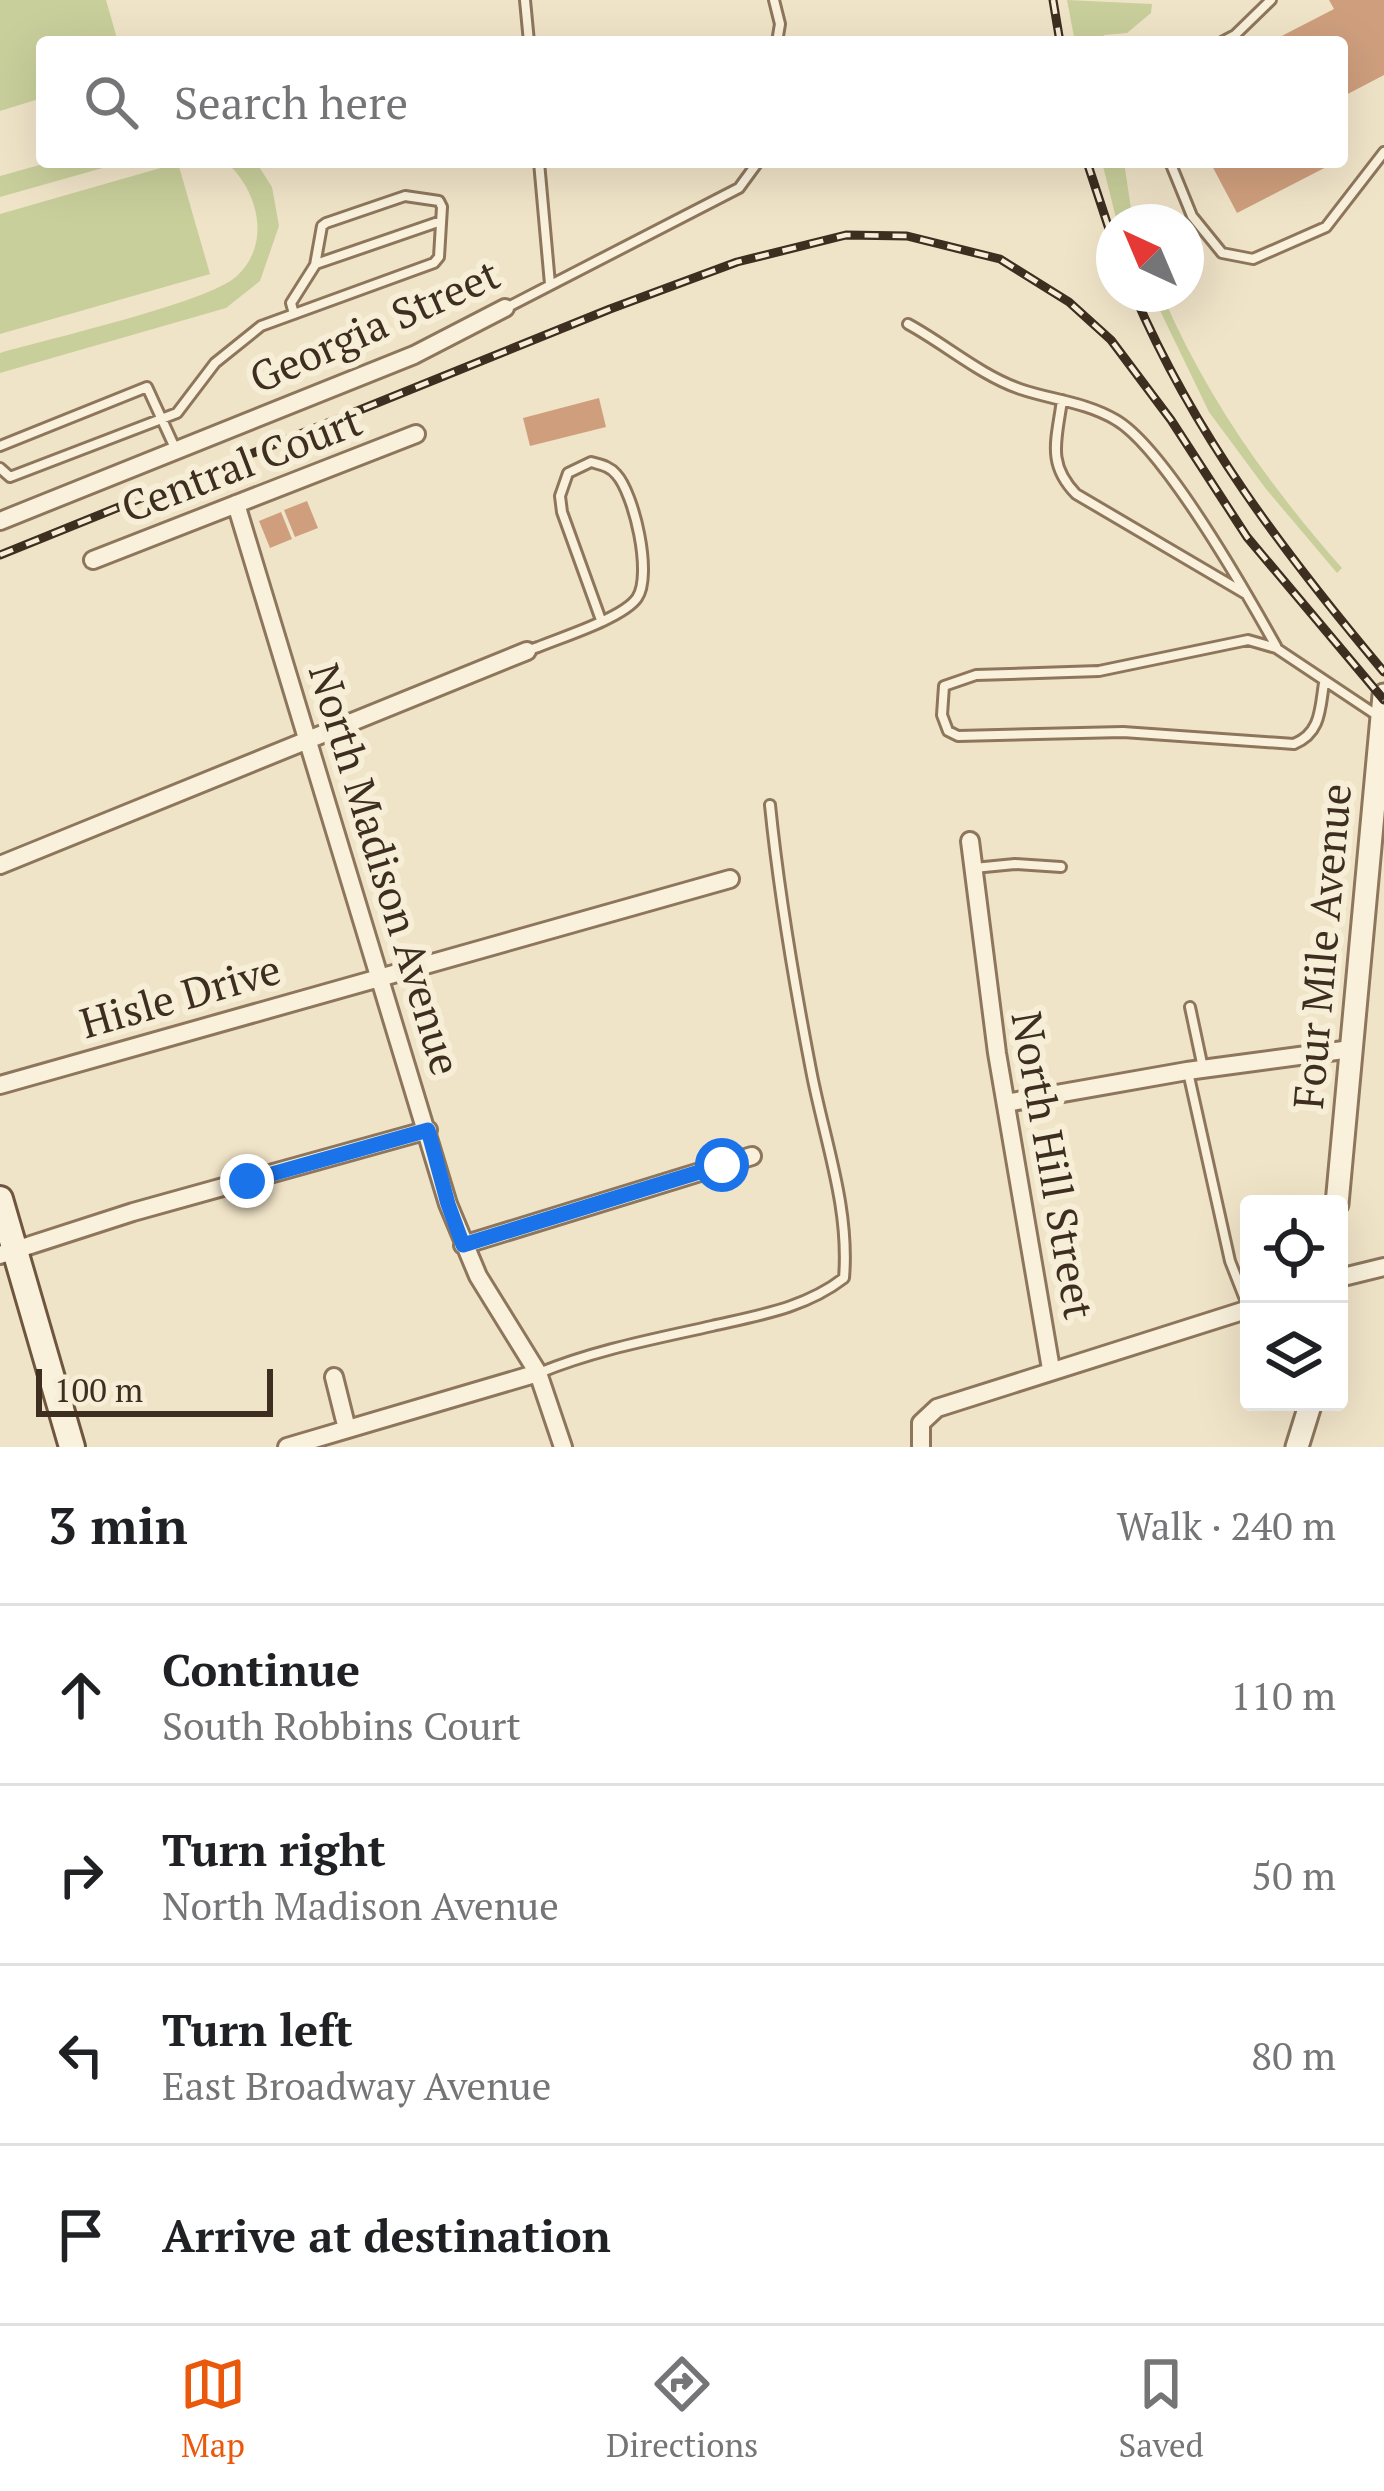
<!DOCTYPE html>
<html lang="en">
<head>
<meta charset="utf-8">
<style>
	:root { --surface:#fff; --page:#f2f2f2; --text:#202124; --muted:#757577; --line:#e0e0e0; --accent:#ea580c }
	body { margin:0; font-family:"PT Serif",serif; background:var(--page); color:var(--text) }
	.controls { position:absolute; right:36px; bottom:36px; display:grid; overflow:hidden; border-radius:12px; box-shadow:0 12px 48px #0002 }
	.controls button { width:108px; height:108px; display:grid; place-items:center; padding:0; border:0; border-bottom:3px solid var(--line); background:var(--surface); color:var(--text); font:60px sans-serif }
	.compass { position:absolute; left:1096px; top:204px; width:108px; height:108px; border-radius:50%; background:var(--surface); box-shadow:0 12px 48px #0002; rotate:316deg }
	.scale { position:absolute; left:36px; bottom:30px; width:237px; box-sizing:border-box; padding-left:12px; border:6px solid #3d2e20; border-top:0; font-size:33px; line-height:42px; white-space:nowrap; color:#3d2e20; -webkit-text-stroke:9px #f7eed8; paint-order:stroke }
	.stop { position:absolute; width:36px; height:36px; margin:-27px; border:9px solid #1a73e8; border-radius:50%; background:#fff }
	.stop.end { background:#1a73e8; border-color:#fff; box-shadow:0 3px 12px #0008 }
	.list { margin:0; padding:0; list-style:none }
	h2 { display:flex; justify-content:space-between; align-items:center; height:156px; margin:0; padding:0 48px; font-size:51px }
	h2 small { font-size:39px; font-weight:400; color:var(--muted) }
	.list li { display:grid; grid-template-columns:78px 1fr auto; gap:36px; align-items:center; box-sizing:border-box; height:180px; padding:0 48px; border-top:3px solid var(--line) }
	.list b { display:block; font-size:45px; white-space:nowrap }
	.list p { margin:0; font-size:39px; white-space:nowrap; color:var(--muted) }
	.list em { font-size:39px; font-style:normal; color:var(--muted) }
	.icon { flex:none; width:66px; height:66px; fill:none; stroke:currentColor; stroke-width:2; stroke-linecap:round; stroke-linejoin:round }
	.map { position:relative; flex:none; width:1384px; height:1447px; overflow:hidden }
	.search { position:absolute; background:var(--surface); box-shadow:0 12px 48px #0002; left:36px; right:36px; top:36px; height:132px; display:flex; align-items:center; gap:30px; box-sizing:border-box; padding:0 42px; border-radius:12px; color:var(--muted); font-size:45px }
	.sheet { height:876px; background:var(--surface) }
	nav { display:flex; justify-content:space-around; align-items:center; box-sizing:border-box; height:168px; border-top:3px solid var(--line); background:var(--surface); font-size:33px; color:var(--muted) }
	nav a { display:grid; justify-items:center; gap:6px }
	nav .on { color:var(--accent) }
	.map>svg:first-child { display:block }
</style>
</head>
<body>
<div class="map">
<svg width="1384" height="1447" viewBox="0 0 1384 1447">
	<rect width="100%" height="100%" fill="#f0e4c8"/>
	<path fill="#c9cf9b" d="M0,0H106L118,42H42V98L0,111Z
		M1067,0L1152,4L1151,13L1127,33L1104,35L1101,42H1075Z
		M50,162H124L0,197V176Z
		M226,162H256L272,187L279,226L260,281L226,308L0,373V353C47,339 207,303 237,276C272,243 258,190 226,162Z
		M1102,162H1124L1133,222H1117Z
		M178,163L210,274L0,334V214Z
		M1152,294H1162C1206,397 1268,484 1342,568L1337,573L1266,489L1209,412Z"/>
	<path fill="#cf9f7d" d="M1329,0H1384V75L1342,97V42H1270L1334,9Z
		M1210,162H1336L1237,213Z
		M599,398L606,427L530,446L523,418Z
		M307,501L318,528L295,537L284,510Z
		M281,512L292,539L270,548L259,521Z"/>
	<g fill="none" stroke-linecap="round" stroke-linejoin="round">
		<g stroke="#8d765c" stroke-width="14">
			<path id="service" d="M525,0L529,42
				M774,0L780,24L777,42
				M1222,42L1235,35L1271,0
				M539,162L550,284
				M1170,162L1192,216L1222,253L1253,259L1326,227L1384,152
				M316,264L441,221
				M508,307L739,188L758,162
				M908,324C945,344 980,375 1020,389C1052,400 1086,402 1116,420C1164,448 1247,594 1276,646
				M1062,400C1057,439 1046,463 1076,494L1246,594
				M0,446L147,387L175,448
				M0,468L10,477L177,413L215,363L261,326L434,263L439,257L442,207L439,201L405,196L326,223L322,226L315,265L291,303L294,314
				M529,650L538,647C562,637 623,618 637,598C653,575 634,493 616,474C609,466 601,465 591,462L568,473L560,496L562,512L601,620
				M1324,683C1320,709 1321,733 1294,744L1123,732L958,736L948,731L942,715L944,686L976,675L1099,671L1248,640L1276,648L1378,716
				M974,868L1015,864L1061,867
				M1190,1007L1203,1068
				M1188,1072L1230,1261L1248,1307
				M539,1373C595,1350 654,1339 712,1326C760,1315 805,1308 844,1278C850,1207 824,1139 811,1070C794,982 779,894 770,805"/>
		</g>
		<g stroke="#8d765c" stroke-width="22">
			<path id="minor" d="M236,504L448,1204L478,1276L538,1373L563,1447
				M0,521L414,355L505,308
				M93,560L416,434
				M970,841L997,1053L1051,1369
				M0,865L527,651
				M0,1085L730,879
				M1006,1103L1187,1071L1351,1049
				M463,1245L752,1156
				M0,1255L133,1212L428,1130
				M1339,1278L1384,1267
				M334,1377L347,1429
				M287,1447L538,1373
				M921,1447V1423L937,1408L1249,1309"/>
		</g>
		<g stroke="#8d765c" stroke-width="27">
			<path id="tertiary" d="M1337,1204L1384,695
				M1297,1447L1311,1402"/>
		</g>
		<g stroke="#6f573f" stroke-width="30">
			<path id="secondary" d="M0,1199L72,1447"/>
		</g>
		<use href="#service" stroke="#faf1dc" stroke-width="8"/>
		<use href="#minor" stroke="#faf1dc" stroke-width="16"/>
		<use href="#tertiary" stroke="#faf1dc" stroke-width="21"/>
		<use href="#secondary" stroke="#faf1dc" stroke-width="24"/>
		<g stroke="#3d2e20" stroke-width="9">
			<path id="rail" d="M1053,0L1060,42
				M1087,162L1114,244
				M1134,294C1195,436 1285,554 1384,672
				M0,555L610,309L737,262L846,235L907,236L1000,259L1069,302L1111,340L1171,420L1247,537L1384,700"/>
		</g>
		<use href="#rail" stroke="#f7eed8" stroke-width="4.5" stroke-dasharray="14" stroke-linecap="butt"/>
	</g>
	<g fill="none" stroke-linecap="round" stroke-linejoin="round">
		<path stroke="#1a73e8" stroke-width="15" d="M247,1181L428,1130L448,1204L463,1245L722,1165"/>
	</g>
	<g text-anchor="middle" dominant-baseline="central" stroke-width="12" stroke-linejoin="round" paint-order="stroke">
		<g font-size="42" fill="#3d2e20" stroke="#f7eed8">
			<text transform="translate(374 325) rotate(-24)">Georgia Street</text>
			<text transform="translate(241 463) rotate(-21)">Central Court</text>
			<text transform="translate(386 869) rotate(73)">North Madison Avenue</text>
			<text transform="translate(1321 946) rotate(-85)">Four Mile Avenue</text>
			<text transform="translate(180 995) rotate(-16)">Hisle Drive</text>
			<text transform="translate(1054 1165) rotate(80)">North Hill Street</text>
		</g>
	</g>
</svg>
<div class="controls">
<button><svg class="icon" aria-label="locate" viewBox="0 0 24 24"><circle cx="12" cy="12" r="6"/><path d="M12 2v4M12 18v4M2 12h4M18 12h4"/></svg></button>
<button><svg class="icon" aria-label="layers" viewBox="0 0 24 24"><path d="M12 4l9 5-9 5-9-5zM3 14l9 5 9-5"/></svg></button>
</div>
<svg class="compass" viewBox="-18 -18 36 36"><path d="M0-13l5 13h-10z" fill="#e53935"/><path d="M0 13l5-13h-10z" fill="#757577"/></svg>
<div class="scale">100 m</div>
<div class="stop" style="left:722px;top:1165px"></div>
<div class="stop end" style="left:247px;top:1181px"></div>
<div class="search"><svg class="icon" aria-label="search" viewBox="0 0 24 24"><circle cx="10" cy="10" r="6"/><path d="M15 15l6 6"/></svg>Search here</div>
</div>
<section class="sheet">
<h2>3 min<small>Walk · 240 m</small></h2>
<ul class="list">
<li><svg class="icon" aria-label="ahead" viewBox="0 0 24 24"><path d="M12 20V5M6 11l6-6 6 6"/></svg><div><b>Continue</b><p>South Robbins Court</p></div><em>110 m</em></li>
<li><svg class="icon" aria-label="right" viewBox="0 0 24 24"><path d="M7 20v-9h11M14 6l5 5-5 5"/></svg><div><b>Turn right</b><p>North Madison Avenue</p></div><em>50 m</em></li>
<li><svg class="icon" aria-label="left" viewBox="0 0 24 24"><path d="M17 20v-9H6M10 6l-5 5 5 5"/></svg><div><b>Turn left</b><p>East Broadway Avenue</p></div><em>80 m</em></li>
<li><svg class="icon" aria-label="arrive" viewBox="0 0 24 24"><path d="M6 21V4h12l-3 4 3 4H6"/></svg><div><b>Arrive at destination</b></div></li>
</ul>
</section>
<nav>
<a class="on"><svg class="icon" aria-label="map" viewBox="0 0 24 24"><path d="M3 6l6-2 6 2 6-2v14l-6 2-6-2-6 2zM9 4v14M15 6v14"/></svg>Map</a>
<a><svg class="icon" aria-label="directions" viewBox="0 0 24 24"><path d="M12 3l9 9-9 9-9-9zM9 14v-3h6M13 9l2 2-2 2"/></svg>Directions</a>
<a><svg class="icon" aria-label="saved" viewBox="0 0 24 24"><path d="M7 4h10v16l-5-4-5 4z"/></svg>Saved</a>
</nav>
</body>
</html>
